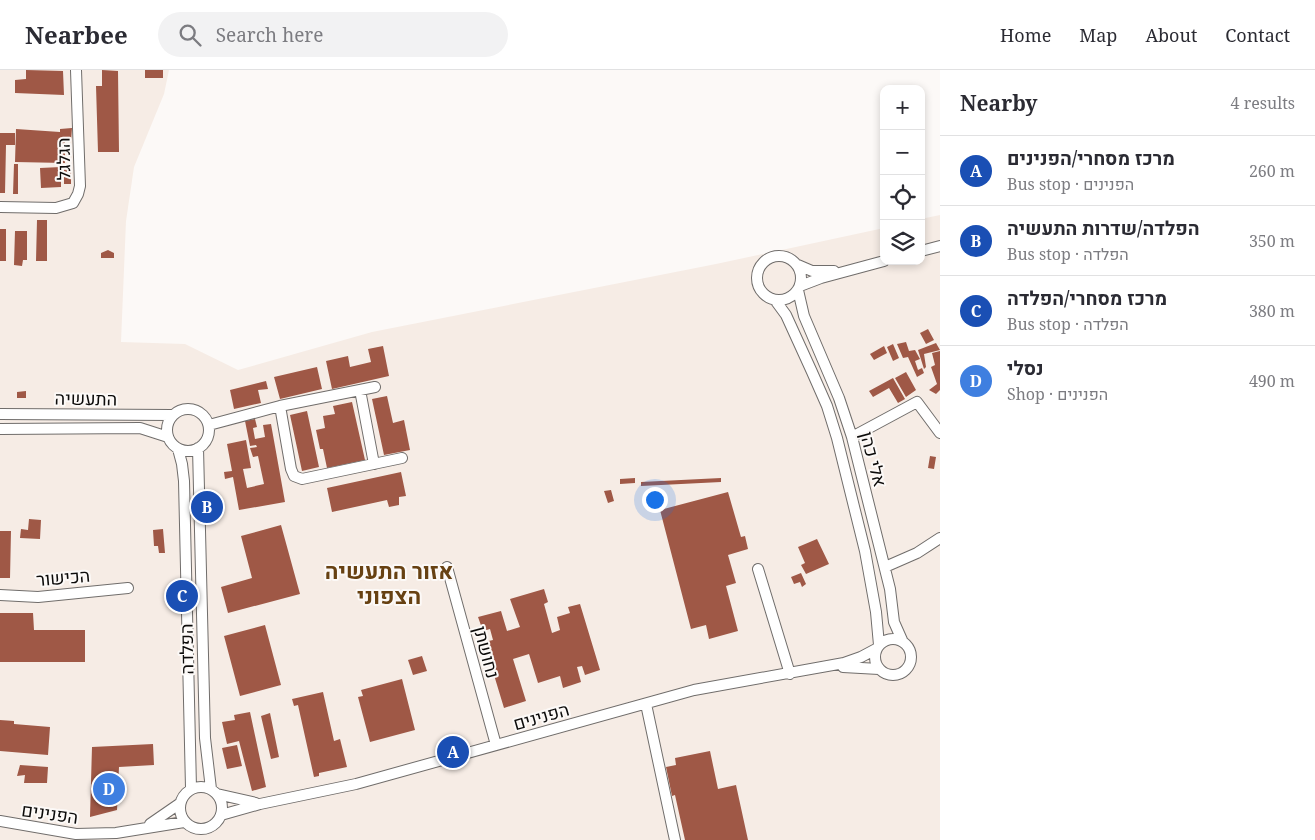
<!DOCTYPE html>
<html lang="en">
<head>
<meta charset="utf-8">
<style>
	:root { --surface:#fff; --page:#f2f2f3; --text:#2b2b33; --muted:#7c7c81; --line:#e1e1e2; --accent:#9b631f }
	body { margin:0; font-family:"Noto Serif",Heebo,serif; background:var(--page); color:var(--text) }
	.controls { position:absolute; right:15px; top:15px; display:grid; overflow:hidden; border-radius:10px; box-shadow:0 2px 8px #0003 }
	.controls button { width:45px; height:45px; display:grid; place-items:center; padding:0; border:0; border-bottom:1px solid var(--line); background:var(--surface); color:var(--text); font:25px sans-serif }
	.you { position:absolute; left:654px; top:429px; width:18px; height:18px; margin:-12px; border:4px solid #fff; border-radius:50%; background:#1a73e8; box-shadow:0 0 0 8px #1a73e833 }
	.badge { display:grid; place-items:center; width:32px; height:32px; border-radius:50%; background:var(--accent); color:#fff; font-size:16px; font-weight:700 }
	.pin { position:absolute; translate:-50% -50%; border:2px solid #fff; box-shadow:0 1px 5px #0006 }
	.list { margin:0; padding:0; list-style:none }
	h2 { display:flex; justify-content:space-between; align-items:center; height:65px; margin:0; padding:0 20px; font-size:21px }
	h2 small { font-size:16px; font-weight:400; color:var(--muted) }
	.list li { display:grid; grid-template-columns:32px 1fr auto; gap:15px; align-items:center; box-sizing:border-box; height:70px; padding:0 20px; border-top:1px solid var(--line) }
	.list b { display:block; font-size:19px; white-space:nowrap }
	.list p { margin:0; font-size:16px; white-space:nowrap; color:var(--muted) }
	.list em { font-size:16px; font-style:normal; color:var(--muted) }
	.icon { flex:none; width:28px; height:28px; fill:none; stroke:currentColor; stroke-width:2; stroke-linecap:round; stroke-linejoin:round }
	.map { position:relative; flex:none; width:940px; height:770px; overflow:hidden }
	header { display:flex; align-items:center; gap:30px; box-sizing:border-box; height:70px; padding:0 25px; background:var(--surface); border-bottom:1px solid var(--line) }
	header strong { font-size:24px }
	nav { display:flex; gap:28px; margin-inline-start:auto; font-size:18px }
	.search { width:350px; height:45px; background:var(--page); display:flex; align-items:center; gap:12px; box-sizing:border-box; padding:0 18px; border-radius:28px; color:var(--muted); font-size:19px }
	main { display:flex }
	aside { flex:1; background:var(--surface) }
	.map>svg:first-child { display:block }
</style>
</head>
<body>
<header>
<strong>Nearbee</strong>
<div class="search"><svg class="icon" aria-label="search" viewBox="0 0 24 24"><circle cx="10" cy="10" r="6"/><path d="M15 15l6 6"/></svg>Search here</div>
<nav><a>Home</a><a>Map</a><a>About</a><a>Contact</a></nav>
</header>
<main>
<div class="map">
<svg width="940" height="770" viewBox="0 0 940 770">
	<rect width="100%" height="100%" fill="#fcf9f7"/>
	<path fill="#f6ece5" d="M0,0H169L164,24L134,97L126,151L121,272L185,274L238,300L372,262L716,194L884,158V191H921V149L940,145V770H0Z"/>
	<path fill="#9f5846" d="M26,0L63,1L64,25L15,23V10L26,9Z
		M102,0L118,1L119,82H98L96,16H102Z
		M145,0H163V8H145Z
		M72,58L71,72H65V93L15,92L16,59L60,62V59Z
		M0,63H15V75H6L5,123H0Z
		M14,94H18V124H13Z
		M61,97V117L41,118L40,98Z
		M64,99L71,100V114H64Z
		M37,150H47V191H36Z
		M0,159H6V191H0Z
		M15,161H27V190H23L22,196L14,195Z
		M108,180L114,183V188H101V183Z
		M928,259L934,270L926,274L920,263Z
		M906,272L909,281L915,280L920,289L915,291L918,300L922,298L924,303L917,307L908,287L903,288L897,274Z
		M936,273L940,280L924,284L926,297L924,299L918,280Z
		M893,274L899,288L893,291L887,277Z
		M383,276L389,306L332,319L326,291L348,286L350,297L371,292L368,279Z
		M884,276L887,283L874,290L870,284Z
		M940,281V320L936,324L929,320L937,314L931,297L935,295L932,283Z
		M317,297L322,319L280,329L274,307Z
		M906,302L916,320L906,327L895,308Z
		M893,308L905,329L898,333L889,318L873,327L869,321Z
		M266,311L268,319L258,320L261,333L234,339L230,320Z
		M26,321V328H17V322Z
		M387,326L393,353L404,350L410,380L384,385L372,329Z
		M352,332L365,390L327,398L323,379H320L316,360L325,358L323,346L335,344L333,336Z
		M307,341L319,397L302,401L290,345Z
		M255,349L257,357L253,358L255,369L265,367L263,355L271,354L285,432L239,440L233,407L225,409L224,402L232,401L227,374L246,370L251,398L243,399L247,418L264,414L258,386L253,387L250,378L257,377L256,375L250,376L245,351Z
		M930,386L936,387L934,399L928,398Z
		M401,402L406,426L399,427V435L389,437L387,430L332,442L327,418Z
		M635,408V413L620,414V409Z
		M721,408V412L641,416V412Z
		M611,420L614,431L608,433L604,421Z
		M728,422L741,467L745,466L748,479L728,485L736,513L726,516L738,561L709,569L706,555L691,559L660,440Z
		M213,436H221L222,446L213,447Z
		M29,449L41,450L40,469L20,468L21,459L28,460Z
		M281,455L300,524L228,543L221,517L252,508L241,466Z
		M163,459L165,483H159L158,476H154L153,460Z
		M0,461H11L10,508H0Z
		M817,469L829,494L806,504L801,495L805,493L798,477Z
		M801,503L806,514L802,517L800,512L794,514L791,507Z
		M544,519L548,532L544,534L552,563L560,560L557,547L570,543L568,537L580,534L600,600L585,605L582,596L577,597L581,612L563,618L560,606L538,613L529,584L513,589L526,631L504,638L484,572L493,570L490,559L483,561L478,547L501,541L507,561L520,557L510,529Z
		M0,543H33L34,560H85V592H0Z
		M265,555L281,615L240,626L224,566Z
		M422,586L427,601L413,605L408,590Z
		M402,609L415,660L370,672L358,627L363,626L361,620Z
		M323,622L334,671L340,669L347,697L319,703V706L314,707L298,635L294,636L292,629Z
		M250,642L266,717L252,721L239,671L227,674L222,652L235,650L234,645Z
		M270,643L279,687L271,689L261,646Z
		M0,650L14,651V654L50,657L48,685L0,681Z
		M153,674L154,695L119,697L117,740L90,747L92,677Z
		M237,675L242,696L227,699L222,678Z
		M710,681L718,719L736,715L748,770H685L675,725L672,726L666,697L676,695L675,688Z
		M20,695L48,697L47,713H24L25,705L17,706Z"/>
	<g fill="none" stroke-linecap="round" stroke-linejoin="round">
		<g stroke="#706d6b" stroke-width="12">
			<path id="minor" d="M0,137L56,138L73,133L78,124L80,116L76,0
				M921,181L940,176
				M757 208a22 22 0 1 1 44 0a22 22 0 1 1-44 0Z
				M798,195L812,201H834
				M800,216L821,208L884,191
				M798,220L804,246L839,328L852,367L890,519L894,552L902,570
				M775,230L786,245L812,302L827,336L837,368L865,481L876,542L879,575
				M360,320L374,394
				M280,336L291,399L294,406L302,409L402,388
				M167 360a21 21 0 1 1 42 0a21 21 0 1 1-42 0Z
				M0,344L172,345
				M209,355L280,336L375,317
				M0,359L140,358L168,367
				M852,367L917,332L940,363
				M198,378L205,668L211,719
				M178,379L182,394L184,411L191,718
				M447,497L496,675
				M885,497L917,483L940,468
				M758,499L790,604
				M0,525L38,527L128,518
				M875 587a18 18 0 1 1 36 0a18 18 0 1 1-36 0Z
				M843,597L879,599
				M646,634L675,770
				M180 738a21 21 0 1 1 42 0a21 21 0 1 1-42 0Z
				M217,724L256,733
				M221,745L260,734L356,714L694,620L844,593L861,587L876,579
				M0,751L76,764L116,763L184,752
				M150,754L179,734"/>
		</g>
		<use href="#minor" stroke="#fff" stroke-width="10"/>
	</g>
	<g text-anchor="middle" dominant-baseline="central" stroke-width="4" stroke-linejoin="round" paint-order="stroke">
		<g font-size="18" fill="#0c0b0a" stroke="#fcf9f7">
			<text transform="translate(63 89) rotate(-91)">הגלגל</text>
			<text transform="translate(86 328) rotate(1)">התעשיה</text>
			<text transform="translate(874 389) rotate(75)">אלי כהן</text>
			<text transform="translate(63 507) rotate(-5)">הכישור</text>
			<text transform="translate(186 579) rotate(-91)">הפלדה</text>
			<text transform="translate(487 582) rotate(75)">נחושתן</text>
			<text transform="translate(541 646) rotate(-16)">הפנינים</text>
			<text transform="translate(50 743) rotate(8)">הפנינים</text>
		</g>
		<g font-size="22" font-weight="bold" fill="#674112" stroke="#fcf9f7">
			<text x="389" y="500">אזור התעשיה<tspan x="389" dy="25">הצפוני</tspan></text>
		</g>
	</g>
</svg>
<div class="controls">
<button>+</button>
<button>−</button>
<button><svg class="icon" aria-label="locate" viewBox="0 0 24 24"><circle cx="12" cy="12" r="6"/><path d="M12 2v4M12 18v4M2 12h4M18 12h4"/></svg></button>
<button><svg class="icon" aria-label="layers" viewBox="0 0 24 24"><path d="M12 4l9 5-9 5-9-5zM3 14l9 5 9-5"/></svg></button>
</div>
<div class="you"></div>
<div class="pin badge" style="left:453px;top:682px;background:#1a4fb4">A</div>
<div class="pin badge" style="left:207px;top:437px;background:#1a4fb4">B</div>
<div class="pin badge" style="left:182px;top:526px;background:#1a4fb4">C</div>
<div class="pin badge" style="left:109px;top:719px;background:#3f7fe0">D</div>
</div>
<aside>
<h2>Nearby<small>4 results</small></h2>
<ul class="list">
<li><span class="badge" style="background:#1a4fb4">A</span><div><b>מרכז מסחרי/הפנינים</b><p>Bus stop · הפנינים</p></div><em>260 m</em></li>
<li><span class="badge" style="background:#1a4fb4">B</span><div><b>הפלדה/שדרות התעשיה</b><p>Bus stop · הפלדה</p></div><em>350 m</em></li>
<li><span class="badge" style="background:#1a4fb4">C</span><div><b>מרכז מסחרי/הפלדה</b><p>Bus stop · הפלדה</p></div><em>380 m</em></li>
<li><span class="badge" style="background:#3f7fe0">D</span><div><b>נסלי</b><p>Shop · הפנינים</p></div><em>490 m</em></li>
</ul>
</aside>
</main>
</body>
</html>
